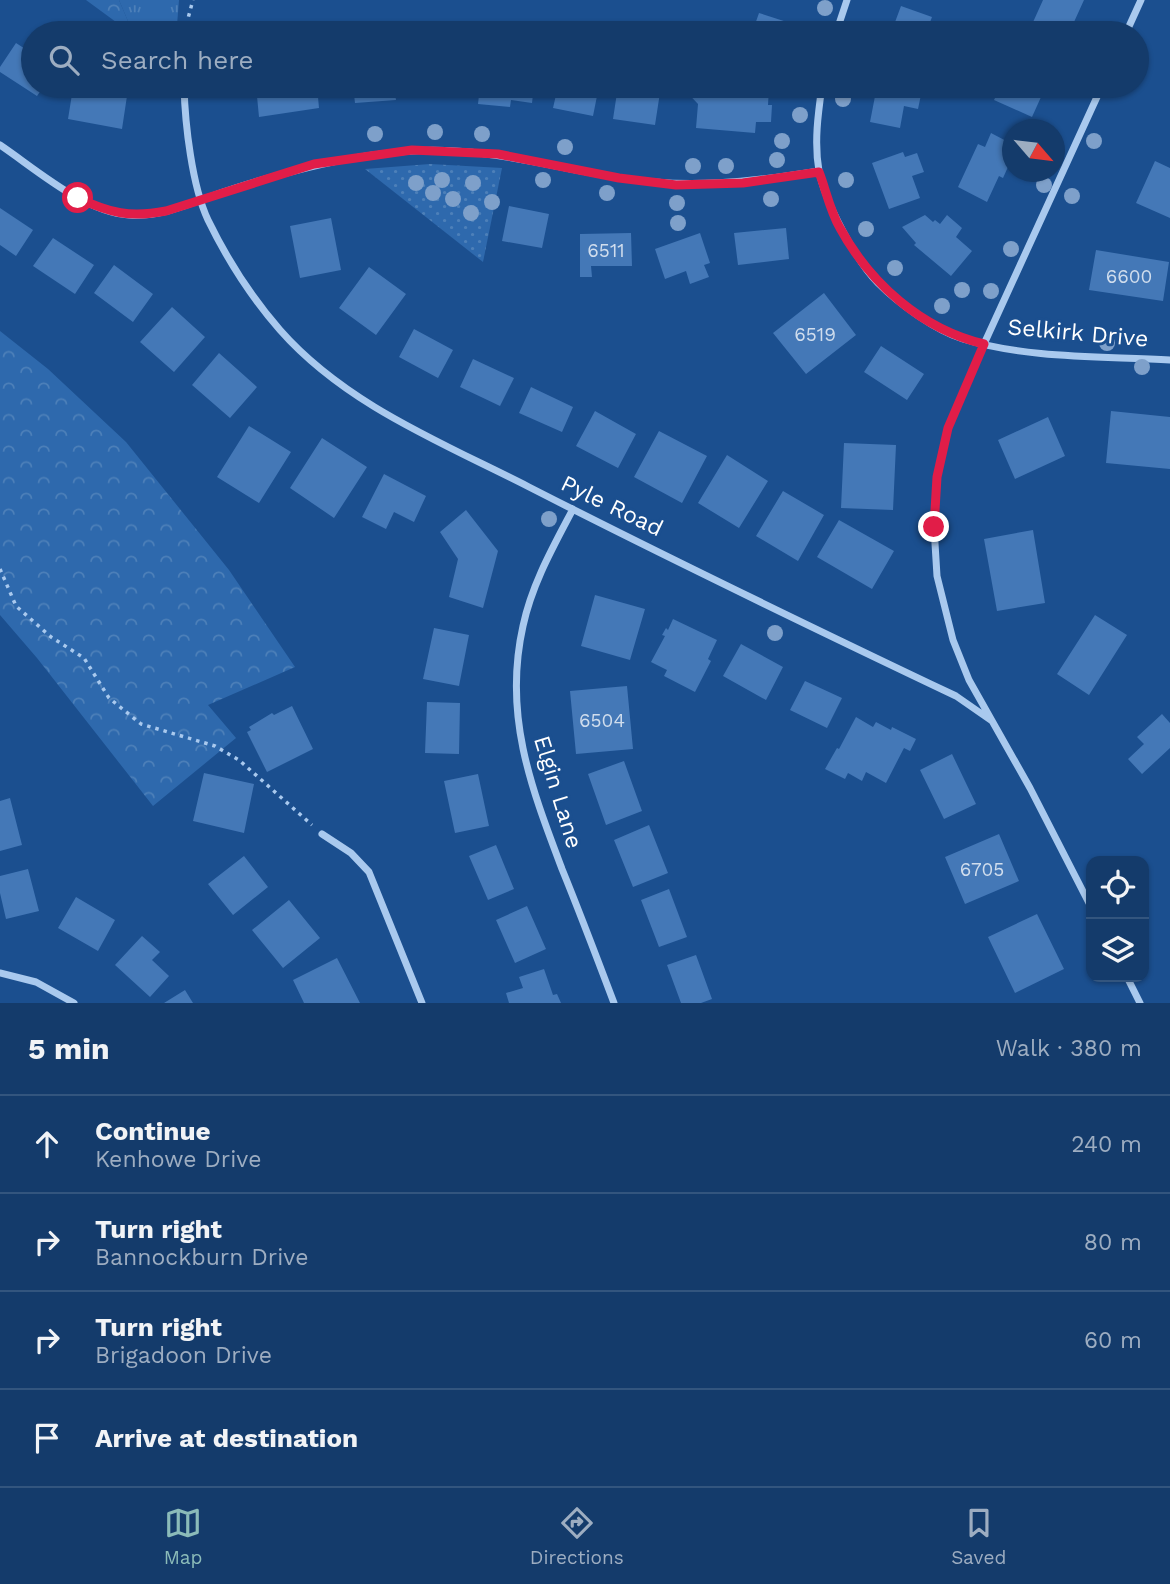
<!DOCTYPE html>
<html lang="en">
<head>
<meta charset="utf-8">
<style>
	:root { --surface:#143b6b; --page:#1d4271; --text:#f1f3f6; --muted:#9dadc1; --line:#33557e; --accent:#8bbbb9 }
	body { margin:0; font-family:"Work Sans",sans-serif; background:var(--page); color:var(--text) }
	.controls { position:absolute; right:21px; bottom:21px; display:grid; overflow:hidden; border-radius:14px; box-shadow:0 2px 5px #0004 }
	.controls button { width:63px; height:63px; display:grid; place-items:center; padding:0; border:0; border-bottom:2px solid var(--line); background:var(--surface); color:var(--text); font:35px sans-serif }
	.compass { position:absolute; left:1002px; top:119px; width:63px; height:63px; border-radius:50%; background:var(--surface); box-shadow:0 2px 5px #0004; rotate:118deg }
	.stop { position:absolute; width:21px; height:21px; margin:-16px; border:5px solid #e11d48; border-radius:50%; background:#fff }
	.stop.end { background:#e11d48; border-color:#fff; box-shadow:0 2px 7px #0008 }
	.list { margin:0; padding:0; list-style:none }
	h2 { display:flex; justify-content:space-between; align-items:center; height:91px; margin:0; padding:0 28px; font-size:30px }
	h2 small { font-size:23px; font-weight:400; color:var(--muted) }
	.list li { display:grid; grid-template-columns:46px 1fr auto; gap:21px; align-items:center; box-sizing:border-box; height:98px; padding:0 28px; border-top:2px solid var(--line) }
	.list b { display:block; font-size:26px; white-space:nowrap }
	.list p { margin:0; font-size:23px; white-space:nowrap; color:var(--muted) }
	.list em { font-size:23px; font-style:normal; color:var(--muted) }
	.icon { flex:none; width:38px; height:38px; fill:none; stroke:currentColor; stroke-width:2; stroke-linecap:round; stroke-linejoin:round }
	.map { position:relative; flex:none; width:1170px; height:1003px; overflow:hidden }
	.search { position:absolute; background:var(--surface); box-shadow:0 2px 5px #0004; left:21px; right:21px; top:21px; height:77px; display:flex; align-items:center; gap:18px; box-sizing:border-box; padding:0 24px; border-radius:38px; color:var(--muted); font-size:26px }
	.sheet { height:483px; background:var(--surface) }
	nav { display:flex; justify-content:space-around; align-items:center; box-sizing:border-box; height:98px; border-top:2px solid var(--line); background:var(--surface); font-size:19px; color:var(--muted) }
	nav a { display:grid; justify-items:center; gap:4px }
	nav .on { color:var(--accent) }
	.map>svg:first-child { display:block }
</style>
</head>
<body>
<div class="map">
<svg width="1170" height="1003" viewBox="0 0 1170 1003">
	<defs>
		<pattern id="grass-dots" width="8" height="8" patternUnits="userSpaceOnUse" patternTransform="scale(1.75)"><rect width="8" height="8" fill="#2e69ad"/><path d="M2 2h.1M6 6h.1" fill="none" stroke="#4d80b9" stroke-width="1.8" stroke-linecap="round"/></pattern>
		<pattern id="forest-crowns" width="20" height="18" patternUnits="userSpaceOnUse" patternTransform="scale(1.75)"><rect width="20" height="18" fill="#2e69ad"/><path d="M2 6a3 3 0 1 1 6 0M12 15a3 3 0 1 1 6 0" fill="none" stroke="#4d80b9"/></pattern>
		<pattern id="park-tufts" width="24" height="20" patternUnits="userSpaceOnUse" patternTransform="scale(1.75)"><rect width="24" height="20" fill="#2e69ad"/><path d="M3 7l-1-3M5 7V3M7 7l1-3M15 17l-1-3M17 17v-4M19 17l1-3" fill="none" stroke="#4d80b9"/></pattern>
	</defs>
	<rect width="100%" height="100%" fill="#1b4f8f"/>
	<path fill="url(#grass-dots)" d="M430,164L502,168L483,262L365,169Z"/>
	<path fill="url(#forest-crowns)" d="M86,0H119L133,33H131Z
		M0,331L48,369L126,442L229,570L295,667L208,705L236,738L153,806L37,658L0,615Z"/>
	<path fill="url(#park-tufts)" d="M119,0H179L177,25L144,33H133Z"/>
	<path fill="#4478b7" d="M1043,0H1084L1069,33L1029,31Z
		M901,6L932,17L926,33H891Z
		M759,13L790,23L786,33H752Z
		M16,43L33,54V86H44L37,96L0,72V67Z
		M256,86H317L319,108L259,117Z
		M353,86H394L396,100L355,103Z
		M413,86H464V97L413,98Z
		M480,86H534L532,103L511,100L510,107L478,104Z
		M558,86H599L593,116L553,108Z
		M618,86H661L655,125L613,119Z
		M685,86L769,88L768,105H772L771,122H756L755,133L696,128L698,104L683,88Z
		M877,86H910L922,90L918,109L904,106L900,128L870,122Z
		M1001,86H1046L1032,117L994,100Z
		M73,88L127,96L122,129L68,119Z
		M991,133L1012,144L1008,156L1012,158L1003,178L999,176L987,202L958,187L978,144L985,147Z
		M903,152L905,157L917,153L924,172L912,176L920,198L889,209L872,163Z
		M1155,161L1170,168V218L1136,203Z
		M509,206L549,214L542,248L502,241Z
		M0,208L33,230L16,256L0,245Z
		M925,215L933,222L935,220L940,224L947,215L962,228L956,237L972,251L951,276L914,245L916,243L902,227Z
		M331,218L341,270L300,278L290,226Z
		M786,228L789,259L738,265L734,233Z
		M631,233L632,266H591L592,277H580V234Z
		M700,233L710,263L704,265L709,277L690,284L686,271L665,279L655,249Z
		M53,238L94,265L75,294L33,266Z
		M1096,250L1169,262L1163,301L1089,290Z
		M114,265L153,294L133,322L94,293Z
		M369,267L406,294L376,335L339,308Z
		M824,293L856,335L806,374L773,333Z
		M172,307L205,337L174,372L140,342Z
		M414,329L453,350L438,378L399,357Z
		M881,346L924,374L907,400L864,372Z
		M219,353L257,387L230,418L192,385Z
		M473,359L514,378L500,406L460,387Z
		M531,387L573,407L562,432L519,413Z
		M595,411L636,434L618,468L576,446Z
		M1111,411L1170,417V469L1106,463Z
		M1048,417L1065,456L1015,479L998,440Z
		M249,426L291,452L259,503L217,477Z
		M659,431L707,456L682,503L634,477Z
		M322,438L367,467L334,518L290,488Z
		M844,443L896,445L893,510L841,508Z
		M727,455L768,481L739,528L698,503Z
		M384,474L426,496L414,522L394,512L386,529L362,517Z
		M783,491L824,515L798,561L756,536Z
		M466,510L498,551L483,608L449,597L458,559L440,532Z
		M839,520L894,551L872,589L817,557Z
		M1033,530L1045,603L997,611L984,539Z
		M595,595L645,609L630,660L581,646Z
		M1095,615L1127,635L1089,695L1057,674Z
		M673,619L717,640L708,659L711,661L695,692L664,676L667,670L651,662L665,636L662,635L666,628L668,630Z
		M434,628L469,635L459,686L423,679Z
		M741,644L783,667L766,700L723,676Z
		M805,681L842,698L827,728L790,710Z
		M627,686L633,749L576,754L570,691Z
		M427,702L460,703L459,754L425,753Z
		M292,706L313,749L267,772L247,732L251,730L249,727L272,713L274,715Z
		M1162,714L1170,723V748L1142,774L1128,759L1144,744L1137,737Z
		M856,717L873,727L876,722L891,730L892,727L916,739L910,751L904,748L886,783L866,772L862,781L848,773L845,779L825,769L837,748L839,749Z
		M952,754L976,804L944,819L920,770Z
		M624,761L642,811L606,825L588,774Z
		M204,773L254,784L244,833L193,821Z
		M478,774L489,826L455,833L444,781Z
		M10,798L22,845L0,851V801Z
		M649,825L668,873L633,887L614,840Z
		M999,834L1019,881L965,904L945,857Z
		M496,845L514,889L488,900L469,856Z
		M244,856L268,887L233,915L208,884Z
		M28,869L39,911L6,919L0,893V876Z
		M669,889L687,937L659,947L641,900Z
		M76,897L115,920L98,951L58,928Z
		M289,900L320,938L283,968L252,930Z
		M527,906L546,949L515,963L496,920Z
		M1037,914L1064,969L1015,993L988,937Z
		M142,936L160,952L152,960L169,976L150,997L115,965Z
		M696,955L712,999L701,1003H681L667,965Z
		M337,958L360,1003H304L293,980Z
		M544,969L553,995L557,994L561,1003H509L506,993L523,988L519,977Z
		M185,990L193,1003H164Z"/>
	<g fill="none" stroke-linecap="round" stroke-linejoin="round">
		<path stroke="#a9c9ee" stroke-width="3.5" stroke-dasharray="3.5 5" stroke-linecap="butt" d="M184,33L193,0
			M0,569L16,606L51,637L84,658L109,698L141,724L215,746L239,760L312,825"/>
		<path stroke="#a9c9ee" stroke-width="7" d="M836,33L847,0
			M1126,33L1141,0
			M184,86C185,124 192,186 208,220C227,259 252,298 280,330C346,405 443,443 529,487C670,559 813,628 956,696L992,721
			M822,86C818,114 814,143 819,171C825,202 856,261 878,283C899,304 935,330 963,339C1029,359 1101,356 1170,360
			M0,145C37,170 84,212 129,215C165,218 202,198 235,188C293,170 350,155 411,151C483,146 549,167 620,178C687,189 752,182 819,171
			M573,509C553,547 532,584 523,626C503,715 531,787 562,869C580,913 597,958 614,1003
			M322,834L351,853L369,872L422,1003
			M1091,907L1030,788L969,680L953,640L937,576L934,527L937,477L948,428L984,344L1102,86
			M0,973L36,982L74,1003
			M1127,977L1140,1003"/>
	</g>
	<g fill="#7ea0ca">
		<circle cx="825" cy="8" r="8"/>
		<circle cx="843" cy="99" r="8"/>
		<circle cx="800" cy="115" r="8"/>
		<circle cx="435" cy="132" r="8"/>
		<circle cx="375" cy="134" r="8"/>
		<circle cx="482" cy="134" r="8"/>
		<circle cx="782" cy="141" r="8"/>
		<circle cx="1094" cy="141" r="8"/>
		<circle cx="565" cy="147" r="8"/>
		<circle cx="777" cy="160" r="8"/>
		<circle cx="693" cy="166" r="8"/>
		<circle cx="726" cy="166" r="8"/>
		<circle cx="442" cy="180" r="8"/>
		<circle cx="543" cy="180" r="8"/>
		<circle cx="846" cy="180" r="8"/>
		<circle cx="416" cy="183" r="8"/>
		<circle cx="473" cy="183" r="8"/>
		<circle cx="1044" cy="185" r="8"/>
		<circle cx="433" cy="193" r="8"/>
		<circle cx="607" cy="193" r="8"/>
		<circle cx="1072" cy="196" r="8"/>
		<circle cx="453" cy="199" r="8"/>
		<circle cx="771" cy="199" r="8"/>
		<circle cx="492" cy="202" r="8"/>
		<circle cx="677" cy="203" r="8"/>
		<circle cx="471" cy="213" r="8"/>
		<circle cx="678" cy="223" r="8"/>
		<circle cx="866" cy="229" r="8"/>
		<circle cx="1011" cy="249" r="8"/>
		<circle cx="895" cy="268" r="8"/>
		<circle cx="962" cy="290" r="8"/>
		<circle cx="991" cy="291" r="8"/>
		<circle cx="942" cy="306" r="8"/>
		<circle cx="1107" cy="343" r="8"/>
		<circle cx="1142" cy="367" r="8"/>
		<circle cx="549" cy="519" r="8"/>
		<circle cx="775" cy="633" r="8"/>
	</g>
	<g fill="none" stroke-linecap="round" stroke-linejoin="round">
		<path stroke="#e11d48" stroke-width="9" d="M78,198C110,213 130,218 166,211L314,164L412,150L498,154L619,178L676,185L743,183L819,172C826,190 830,211 840,228C870,283 921,329 984,344L948,428L937,477L934,527"/>
	</g>
	<g text-anchor="middle" dominant-baseline="central" stroke-width="6" stroke-linejoin="round" paint-order="stroke">
		<g font-size="19" fill="#d0dded">
			<text x="606" y="250">6511</text>
			<text x="1129" y="276">6600</text>
			<text x="815" y="334">6519</text>
			<text x="602" y="720">6504</text>
			<text x="982" y="869">6705</text>
		</g>
		<g font-size="23" fill="#fff" stroke="#1b4f8f">
			<text transform="translate(1078 333) rotate(5)">Selkirk Drive</text>
			<text transform="translate(612 506) rotate(26)">Pyle Road</text>
			<text transform="translate(558 792) rotate(73)">Elgin Lane</text>
		</g>
	</g>
</svg>
<div class="controls">
<button><svg class="icon" aria-label="locate" viewBox="0 0 24 24"><circle cx="12" cy="12" r="6"/><path d="M12 2v4M12 18v4M2 12h4M18 12h4"/></svg></button>
<button><svg class="icon" aria-label="layers" viewBox="0 0 24 24"><path d="M12 4l9 5-9 5-9-5zM3 14l9 5 9-5"/></svg></button>
</div>
<svg class="compass" viewBox="-18 -18 36 36"><path d="M0-13l5 13h-10z" fill="#e53935"/><path d="M0 13l5-13h-10z" fill="#9dadc1"/></svg>
<div class="stop" style="left:78px;top:198px"></div>
<div class="stop end" style="left:934px;top:527px"></div>
<div class="search"><svg class="icon" aria-label="search" viewBox="0 0 24 24"><circle cx="10" cy="10" r="6"/><path d="M15 15l6 6"/></svg>Search here</div>
</div>
<section class="sheet">
<h2>5 min<small>Walk · 380 m</small></h2>
<ul class="list">
<li><svg class="icon" aria-label="ahead" viewBox="0 0 24 24"><path d="M12 20V5M6 11l6-6 6 6"/></svg><div><b>Continue</b><p>Kenhowe Drive</p></div><em>240 m</em></li>
<li><svg class="icon" aria-label="right" viewBox="0 0 24 24"><path d="M7 20v-9h11M14 6l5 5-5 5"/></svg><div><b>Turn right</b><p>Bannockburn Drive</p></div><em>80 m</em></li>
<li><svg class="icon" aria-label="right" viewBox="0 0 24 24"><path d="M7 20v-9h11M14 6l5 5-5 5"/></svg><div><b>Turn right</b><p>Brigadoon Drive</p></div><em>60 m</em></li>
<li><svg class="icon" aria-label="arrive" viewBox="0 0 24 24"><path d="M6 21V4h12l-3 4 3 4H6"/></svg><div><b>Arrive at destination</b></div></li>
</ul>
</section>
<nav>
<a class="on"><svg class="icon" aria-label="map" viewBox="0 0 24 24"><path d="M3 6l6-2 6 2 6-2v14l-6 2-6-2-6 2zM9 4v14M15 6v14"/></svg>Map</a>
<a><svg class="icon" aria-label="directions" viewBox="0 0 24 24"><path d="M12 3l9 9-9 9-9-9zM9 14v-3h6M13 9l2 2-2 2"/></svg>Directions</a>
<a><svg class="icon" aria-label="saved" viewBox="0 0 24 24"><path d="M7 4h10v16l-5-4-5 4z"/></svg>Saved</a>
</nav>
</body>
</html>
